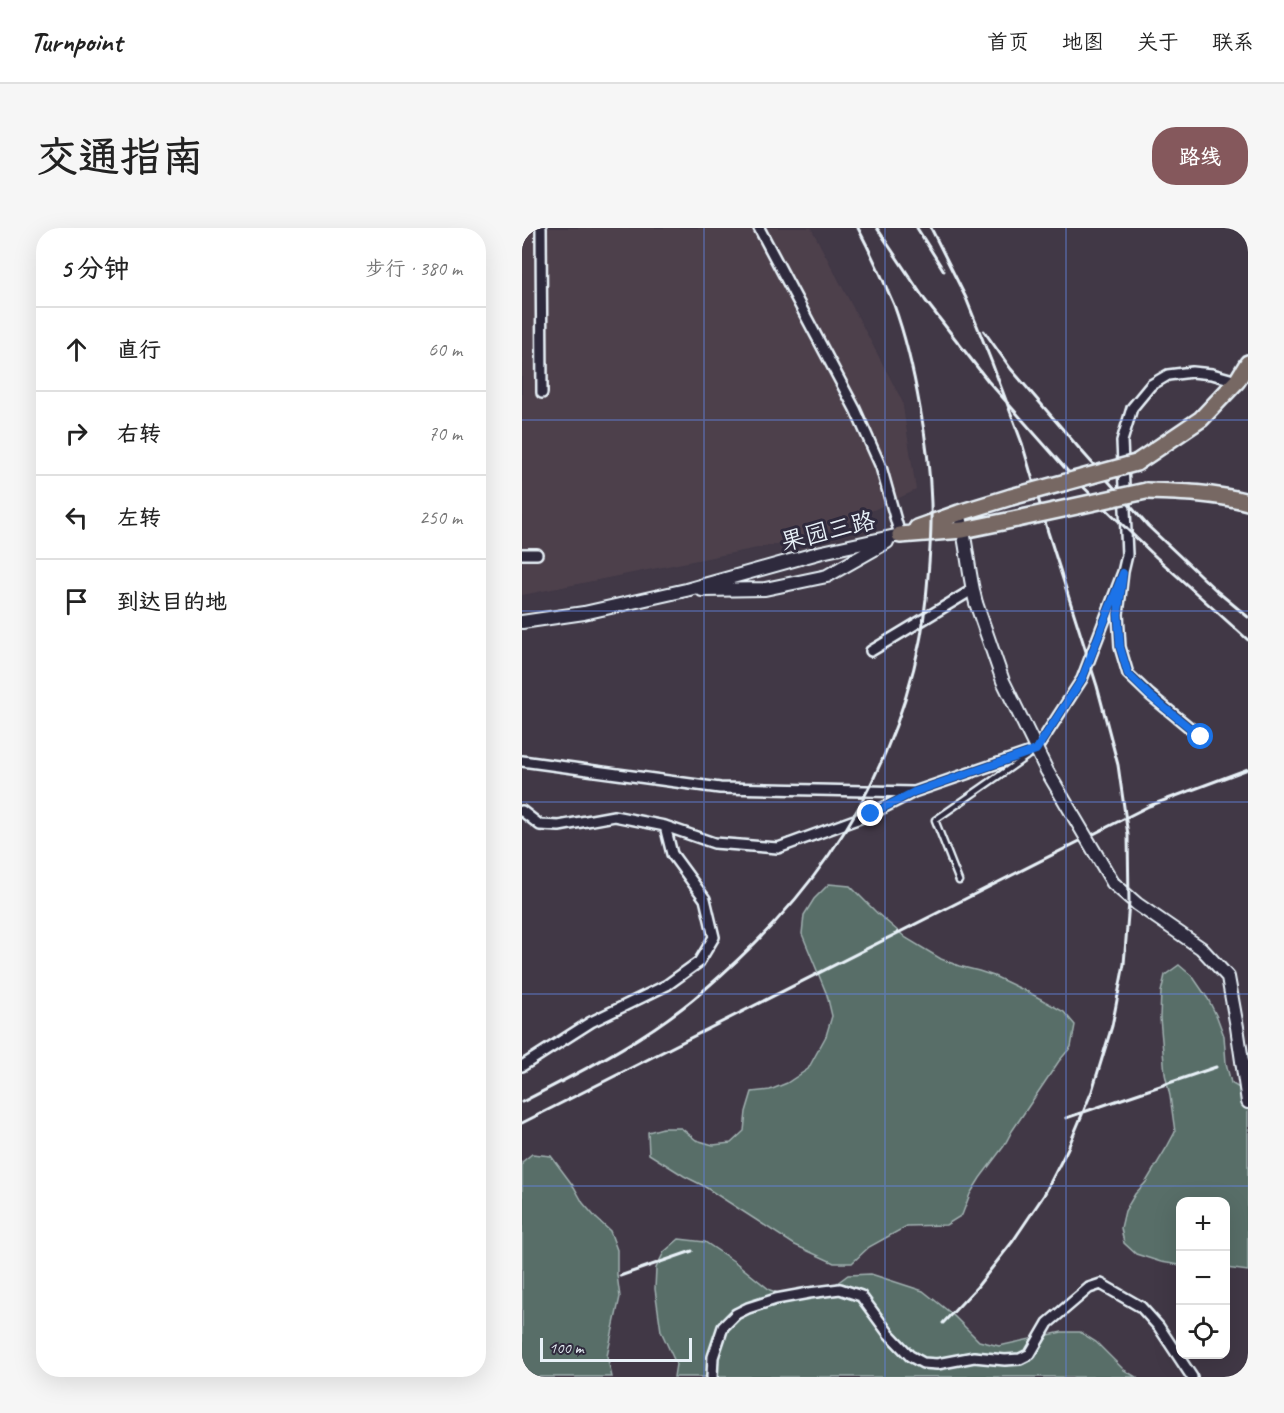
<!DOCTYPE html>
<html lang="zh">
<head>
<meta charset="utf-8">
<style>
	:root { --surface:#fff; --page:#f6f6f6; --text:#222; --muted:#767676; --line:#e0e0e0; --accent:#85585c }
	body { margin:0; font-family:Caveat,"LXGW WenKai TC",sans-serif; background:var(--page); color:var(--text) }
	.controls { position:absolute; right:18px; bottom:18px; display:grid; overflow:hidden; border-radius:12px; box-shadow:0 6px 24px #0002 }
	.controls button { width:54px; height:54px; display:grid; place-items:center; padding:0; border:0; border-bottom:2px solid var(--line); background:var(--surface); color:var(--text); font:30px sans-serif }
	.scale { position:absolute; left:18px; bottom:15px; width:152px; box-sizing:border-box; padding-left:6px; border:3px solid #e8f1f8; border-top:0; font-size:16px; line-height:21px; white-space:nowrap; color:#e8f1f8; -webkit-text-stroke:4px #2f2a3d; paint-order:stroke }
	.stop { position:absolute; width:18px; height:18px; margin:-14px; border:4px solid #1a73e8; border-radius:50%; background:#fff }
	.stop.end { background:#1a73e8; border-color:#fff; box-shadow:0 2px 6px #0008 }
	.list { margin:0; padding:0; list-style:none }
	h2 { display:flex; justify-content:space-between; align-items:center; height:78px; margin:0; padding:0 24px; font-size:26px }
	h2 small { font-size:20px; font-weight:400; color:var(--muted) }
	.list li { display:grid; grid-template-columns:39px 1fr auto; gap:18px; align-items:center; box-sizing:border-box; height:84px; padding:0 24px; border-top:2px solid var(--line) }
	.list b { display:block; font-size:22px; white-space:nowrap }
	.list em { font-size:20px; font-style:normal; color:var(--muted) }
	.icon { flex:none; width:33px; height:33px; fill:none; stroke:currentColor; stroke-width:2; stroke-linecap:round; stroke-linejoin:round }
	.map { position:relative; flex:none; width:726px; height:1149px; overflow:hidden; border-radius:24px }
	header { display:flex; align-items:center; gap:36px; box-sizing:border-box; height:84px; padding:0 30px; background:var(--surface); border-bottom:2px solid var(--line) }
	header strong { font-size:28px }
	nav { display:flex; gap:33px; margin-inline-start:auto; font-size:21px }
	.intro { display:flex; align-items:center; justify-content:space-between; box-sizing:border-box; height:144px; padding:0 36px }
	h1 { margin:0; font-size:42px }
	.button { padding:15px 27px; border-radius:24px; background:var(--accent); color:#fff; font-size:21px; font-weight:700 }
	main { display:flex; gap:36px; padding:0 36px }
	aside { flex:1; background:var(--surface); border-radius:24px; box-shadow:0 6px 24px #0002 }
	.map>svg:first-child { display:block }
</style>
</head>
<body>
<header>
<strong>Turnpoint</strong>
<nav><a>首页</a><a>地图</a><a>关于</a><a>联系</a></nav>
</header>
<div class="intro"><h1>交通指南</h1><a class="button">路线</a></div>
<main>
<aside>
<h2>5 分钟<small>步行 · 380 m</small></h2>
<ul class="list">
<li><svg class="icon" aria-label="ahead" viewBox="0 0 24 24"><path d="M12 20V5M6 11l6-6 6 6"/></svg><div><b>直行</b></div><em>60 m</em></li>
<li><svg class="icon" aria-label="right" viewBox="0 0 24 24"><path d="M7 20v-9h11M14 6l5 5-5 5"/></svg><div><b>右转</b></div><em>70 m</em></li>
<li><svg class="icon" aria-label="left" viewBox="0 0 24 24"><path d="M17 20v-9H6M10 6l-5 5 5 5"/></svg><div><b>左转</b></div><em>250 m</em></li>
<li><svg class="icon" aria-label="arrive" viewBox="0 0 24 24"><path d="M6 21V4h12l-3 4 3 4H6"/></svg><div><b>到达目的地</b></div></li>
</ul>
</aside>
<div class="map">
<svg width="726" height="1149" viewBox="0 0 726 1149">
	<rect width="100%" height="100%" fill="#413846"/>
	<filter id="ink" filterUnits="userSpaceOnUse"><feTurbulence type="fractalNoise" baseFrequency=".0167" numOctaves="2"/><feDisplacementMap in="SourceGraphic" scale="12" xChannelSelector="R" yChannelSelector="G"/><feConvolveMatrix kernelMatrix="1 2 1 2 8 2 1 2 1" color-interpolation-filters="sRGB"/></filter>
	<g filter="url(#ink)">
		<path fill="#4e414c" d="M0,0H289L380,173L394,262L296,308L0,367Z"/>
		<path fill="#586e68" stroke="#a0b0b0" stroke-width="1.5" d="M307,656L328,658L355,685L384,710L419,731L437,738L457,743L472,748L508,765L542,784L553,797L549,819L537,833L490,903L482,918L458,950L448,966L440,987L424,997L385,998L347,1019L330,1035H312L273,1017L180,957L162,948L127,926L126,904L141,900H159L174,912L191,917L209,915L222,903L224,884L230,864L248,862L265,855L286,841L304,808L310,788L305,767L280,706L282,687L292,671Z
			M657,737L671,749L686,771L695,789L702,808L704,835L709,855L722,863H726V1043L704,1040V974H658V1037L639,1034L614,1026L602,1015L599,1000L603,983L613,966L624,954L645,919L653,904L648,868L643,846L638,790L639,764L643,747Z
			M10,926L29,928L52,959L61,975L74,990L88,1003L95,1022V1047L98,1069L85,1128L90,1149H0V934Z
			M157,1011L183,1014L213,1034L248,1062L270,1070L311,1058L326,1047L349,1046L401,1063L430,1086L457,1113L477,1118L540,1104H558L574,1114L602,1142L614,1149H152L154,1136L139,1103L133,1061L134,1040L142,1024Z"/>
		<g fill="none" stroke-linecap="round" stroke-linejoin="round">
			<g stroke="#e8f1f8" stroke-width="9">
				<path id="service" d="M437,653L413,592L504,529"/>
			</g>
			<g stroke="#e8f1f8" stroke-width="14">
				<path id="minor" d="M19,0L20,165
					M237,0L333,181L359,239L378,307
					M0,326H15
					M349,423L450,362
					M679,509L628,467L606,446L598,419L596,386L601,344L605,327L600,213L610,180L629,157L646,147L670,144L690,146L715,153
					M0,533L198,560L392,564L514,522L560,451L601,344
					M0,583L18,597L37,598L92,588L143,598L192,615L256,620L349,586L390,565
					M0,838L69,794L145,757L177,734L192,709L183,671L150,626L143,598
					M190,1149L191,1129L201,1099L214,1086L226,1080L254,1071L287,1065L318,1061L339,1068L367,1106L388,1128L401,1135L415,1136L452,1129L483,1132L498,1131L508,1126L526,1095L567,1060L579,1056L619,1079L637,1099L670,1149"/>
			</g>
			<g stroke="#e8f1f8" stroke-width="16">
				<path id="tertiary" d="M437,285C445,314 446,345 454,375
					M180,362L243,361L305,348L365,314
					M0,394L62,385L164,362L300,324L378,307
					M591,655L615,676L679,720L706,749L715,799L726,874"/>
			</g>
			<g stroke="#e8f1f8" stroke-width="20">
				<path id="primary" d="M614,235L679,191L715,153L726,135
					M624,263C659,264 692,265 726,274
					M395,300L437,285L489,269
					M378,307L441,302L495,291"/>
			</g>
			<use href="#service" stroke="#2f2a3d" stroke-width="4.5"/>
			<use href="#minor" stroke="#2f2a3d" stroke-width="9"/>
			<use href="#tertiary" stroke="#2f2a3d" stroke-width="12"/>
			<use href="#primary" stroke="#776864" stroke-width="15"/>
			<path stroke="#e8f1f8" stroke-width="3" d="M355,0L403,72L466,153L550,248L634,329L726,412
				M395,0L422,43
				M409,0L444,70L470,135L500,215L526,304L575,458L596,537L606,607L607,674L602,736L590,798L570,863L546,920L522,967L491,1013L455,1059L421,1095
				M462,103L489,141L556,219L626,298L696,364L726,389
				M0,874C62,842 127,810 181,763C228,723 272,678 307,627C351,564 383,488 398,413C401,399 402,385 404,371C407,339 410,307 409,275C408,243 404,211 398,180C392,146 384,110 372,77C361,51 349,25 336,0
				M544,890L694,839
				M0,895L627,578L726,541
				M98,1048L170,1023"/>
			<g stroke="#e8f1f8" stroke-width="16" stroke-linecap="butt">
				<path id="tertiary-bridge" d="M454,375L481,453L525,543L591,655"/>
			</g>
			<g stroke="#e8f1f8" stroke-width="20" stroke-linecap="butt">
				<path id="primary-bridge" d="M489,269L614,235
					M495,291L624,263"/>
			</g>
			<use href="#tertiary-bridge" stroke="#2f2a3d" stroke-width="12"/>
			<use href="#primary-bridge" stroke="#776864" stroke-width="15"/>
		</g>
	</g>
	<g fill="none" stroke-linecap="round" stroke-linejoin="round" filter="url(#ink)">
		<path stroke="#1a73e8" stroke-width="8" d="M349,586L392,564L514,522L560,451L601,345L596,386L598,419L606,446L627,467L679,509"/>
	</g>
	<path fill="none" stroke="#6487e3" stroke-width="1.5" stroke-opacity="0.55" d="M182,0V1149M363,0V1149M544,0V1149M0,192H726M0,383H726M0,574H726M0,766H726M0,958H726"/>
	<g text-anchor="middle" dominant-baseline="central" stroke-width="6" stroke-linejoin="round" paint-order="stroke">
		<g font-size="24" fill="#e8f1f8" stroke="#2f2a3d">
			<text transform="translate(306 303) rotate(-14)">果园三路</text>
		</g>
	</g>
</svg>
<div class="controls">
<button>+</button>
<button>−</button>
<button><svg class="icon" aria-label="locate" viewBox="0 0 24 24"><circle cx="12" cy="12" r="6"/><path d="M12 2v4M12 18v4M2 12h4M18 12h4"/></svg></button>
</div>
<div class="scale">100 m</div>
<div class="stop" style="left:679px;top:509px"></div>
<div class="stop end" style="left:349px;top:586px"></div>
</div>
</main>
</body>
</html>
